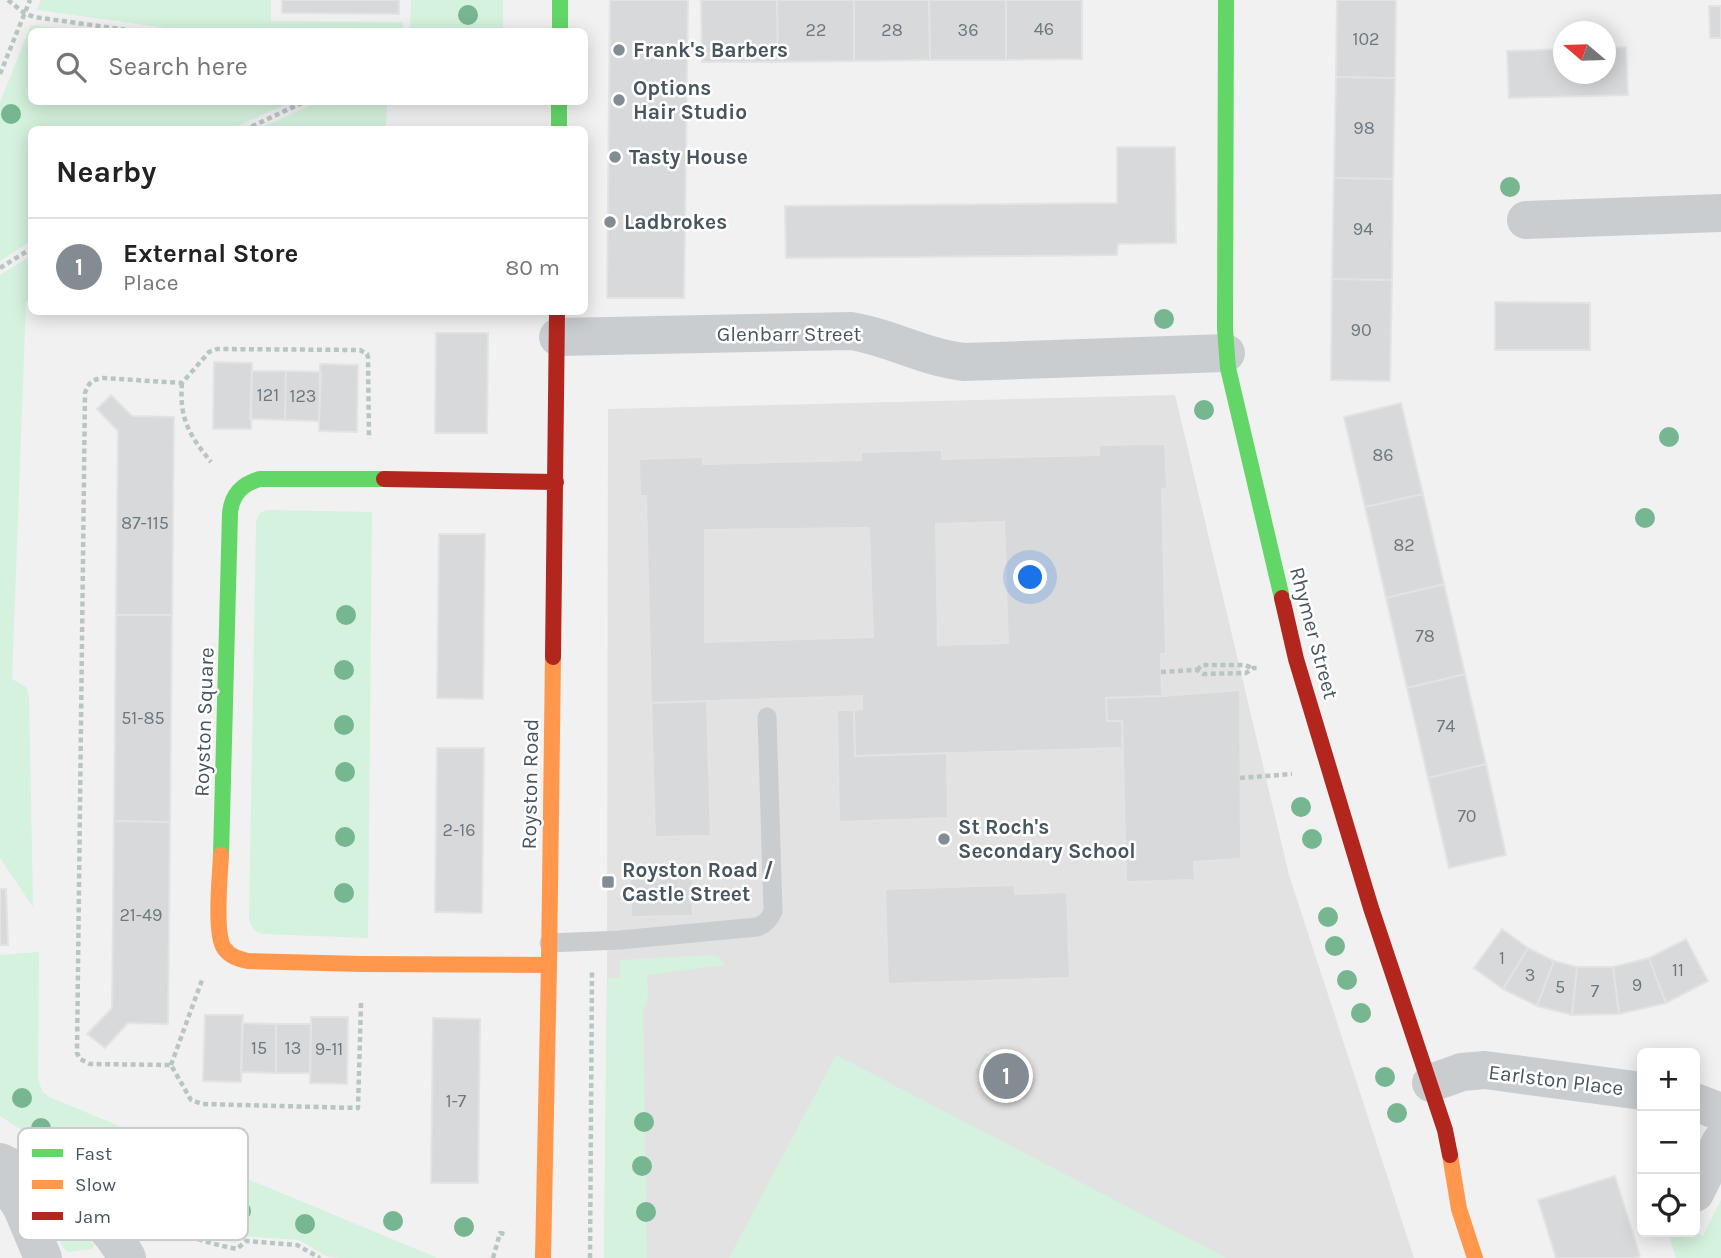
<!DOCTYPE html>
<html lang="en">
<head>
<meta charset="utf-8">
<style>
	:root { --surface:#fff; --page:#f2f2f2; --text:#222; --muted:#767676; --line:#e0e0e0; --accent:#828c92 }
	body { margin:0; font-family:Karla,sans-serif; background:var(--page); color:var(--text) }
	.controls { position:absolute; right:21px; bottom:21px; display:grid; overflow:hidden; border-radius:10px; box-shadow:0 4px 18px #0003 }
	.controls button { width:63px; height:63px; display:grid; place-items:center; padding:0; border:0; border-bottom:2px solid var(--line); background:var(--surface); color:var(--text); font:35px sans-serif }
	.compass { position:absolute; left:1553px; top:21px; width:63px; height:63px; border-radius:50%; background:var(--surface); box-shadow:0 4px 18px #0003; rotate:289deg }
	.you { position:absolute; left:1031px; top:578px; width:24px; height:24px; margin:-18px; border:5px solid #fff; border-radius:50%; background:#1a73e8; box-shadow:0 0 0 10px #1a73e833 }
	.badge { display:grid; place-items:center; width:46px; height:46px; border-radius:50%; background:var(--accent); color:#fff; font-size:23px; font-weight:700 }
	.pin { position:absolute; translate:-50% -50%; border:4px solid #fff; box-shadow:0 2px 7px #0006 }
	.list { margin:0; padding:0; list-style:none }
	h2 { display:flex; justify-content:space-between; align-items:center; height:91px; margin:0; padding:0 28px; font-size:30px }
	h2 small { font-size:23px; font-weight:400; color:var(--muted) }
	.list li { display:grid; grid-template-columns:46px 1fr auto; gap:21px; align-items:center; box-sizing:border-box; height:98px; padding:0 28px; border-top:2px solid var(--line) }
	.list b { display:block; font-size:26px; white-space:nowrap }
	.list p { margin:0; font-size:23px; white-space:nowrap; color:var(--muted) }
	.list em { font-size:23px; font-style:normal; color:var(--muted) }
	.icon { flex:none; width:38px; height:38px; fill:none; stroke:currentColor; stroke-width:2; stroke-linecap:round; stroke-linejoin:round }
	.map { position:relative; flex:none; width:1721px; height:1258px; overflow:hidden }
	.search { position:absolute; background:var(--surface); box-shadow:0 4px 18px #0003; left:28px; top:28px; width:560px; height:77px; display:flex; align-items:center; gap:18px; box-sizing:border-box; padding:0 24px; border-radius:10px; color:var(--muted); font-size:26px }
	.panel { position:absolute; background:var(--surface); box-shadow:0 4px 18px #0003; left:28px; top:126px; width:560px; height:189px; border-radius:10px }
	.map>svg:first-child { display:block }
</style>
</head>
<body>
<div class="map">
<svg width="1721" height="1258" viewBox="0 0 1721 1258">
	<rect width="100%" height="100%" fill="#f1f1f1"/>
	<path fill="#e3e2e3" d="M1175,395L1289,875L1414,1258H604L607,979L608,409Z"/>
	<path fill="#d4f2dd" d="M41,0H271V21L403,22V31L195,32L37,10Z
		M411,0H503V31H410Z
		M31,25L81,31L32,32V102H291L231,129L32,130L31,241L0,261V102Z
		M318,102H387L386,129H258Z
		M31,256V298L26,302L12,679L26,687L29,696L33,907L0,858V275Z
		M267,510L372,512L368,938L264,934C255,932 251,928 249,918L256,524C257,517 259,512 267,510Z
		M39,952L38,1079L42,1091L49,1097L438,1258H340L326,1256L299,1240L244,1236L235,1243C205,1237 179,1229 153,1213L0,1116V955Z
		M710,955L718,957L725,965L647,975L648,996L643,1013L647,1258H604L607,979L620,977V960Z
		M836,1055L1226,1258H729Z
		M1721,1200V1258H1676L1668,1232H1694L1703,1236Z
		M43,1201L77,1226L94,1245L92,1249L68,1252C59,1246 60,1236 56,1227C53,1217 46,1211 42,1202Z"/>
	<path fill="#d8d9db" stroke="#e2e3e4" stroke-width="2" fill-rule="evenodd" d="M282,0H399V14L282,13Z
		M610,0H688L684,298H607Z
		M701,0H777L778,62H702Z
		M777,0H854V61L778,62Z
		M854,0H929L930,60L854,61Z
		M929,0H1006V60H930Z
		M1006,0H1082V59L1006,60Z
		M1337,0H1396L1395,78L1336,77Z
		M1709,6H1721V38H1710Z
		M1626,47L1628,95L1509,98L1507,51L1564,49V74H1606V48Z
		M1336,77L1395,78L1393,179L1334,178Z
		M1117,147H1175L1176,243L1118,244L1117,255L786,258L785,206L1117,203Z
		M1334,178L1393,179L1392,280L1332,279Z
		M1332,279L1392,280L1390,381L1331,380Z
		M1495,302L1590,303V350H1495Z
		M436,333H488L487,433H435Z
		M214,362L252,363L251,429H213Z
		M320,364L358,365L357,432L319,431Z
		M252,371H286L285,420L250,419Z
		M286,371L321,372L319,421L285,420Z
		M111,395L132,416L174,417L172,615H116L118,431L97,409Z
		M1401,403L1423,494L1365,507L1344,417Z
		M1165,444L1167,489H1162L1166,654H1161L1162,696L1106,698L1107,721H1122L1123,748L855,756L854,710L862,709V696L651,703L646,496H640L639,459L703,457V464L861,460V452L942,450V459L1099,455V445ZM1004,522L1008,643L938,645L936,524ZM869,528L873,637L705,642V530Z
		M1423,494L1444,584L1386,598L1365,507Z
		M439,534H485L483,699L437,698Z
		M1444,584L1465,674L1407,688L1386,598Z
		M116,615H172L170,822L114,821Z
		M1465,674L1486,764L1428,778L1407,688Z
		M1240,690L1241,859L1194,862L1195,880L1126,882L1122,721H1107L1106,698L1162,696Z
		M707,701L711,836L655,837L651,703Z
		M837,710H854L855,756L947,753L948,818L839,822Z
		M437,748H484L482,913L435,912Z
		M1486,764L1506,855L1449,868L1428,778Z
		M114,821L170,822L168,1024L128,1023L105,1048L87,1034L112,1008Z
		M692,869L693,916L631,917L630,870Z
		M1014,885L1015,894L1067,892L1070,978L888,984L885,889Z
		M0,889H6L8,945H0Z
		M1502,929L1528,948L1503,989L1474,968Z
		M1686,939L1708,981L1666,1003L1649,958Z
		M1528,948L1554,961L1537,1006L1503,989Z
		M1649,958L1666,1003L1619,1014L1613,967Z
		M1554,961L1577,967L1572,1015L1537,1006Z
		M1577,967H1613L1619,1014L1572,1015Z
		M205,1015H243L241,1082L203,1081Z
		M311,1017H348L347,1084L310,1083Z
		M433,1018L480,1019L478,1183H431Z
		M242,1023L276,1024V1073L241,1072Z
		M276,1024H311L310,1073H276Z
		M985,1051L1038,1079L1026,1102L973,1073Z
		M1615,1176L1640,1256L1634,1258H1556L1538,1200Z"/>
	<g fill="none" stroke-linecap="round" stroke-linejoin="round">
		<path stroke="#b8c6c1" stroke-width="4.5" stroke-dasharray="5 3.5" stroke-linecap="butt" d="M8,0L24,13L34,17L142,32
			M0,74L30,0
			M244,130L304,102
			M0,268L32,248
			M182,383C179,418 189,435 211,462
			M1197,670L1202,665H1245L1252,668
			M1161,672L1197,670L1203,674L1246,673L1253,668H1259
			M1240,778L1292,774
			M361,1003L358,1108L202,1104L191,1100L171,1065L90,1064L80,1059L77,1053L85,393C88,383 93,379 103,378L182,383L209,352L217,349L360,350L367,354L368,357L369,439
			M171,1065L202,980
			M151,1219C179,1234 206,1243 237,1249L246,1241L297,1245L320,1258
			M493,1258L500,1233L505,1234
			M590,1258L592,972"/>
		<path stroke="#cacdd0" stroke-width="19" d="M549,943L620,940L757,927C766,924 770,919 773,911L767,717"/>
		<path stroke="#cacdd0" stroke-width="38" d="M1526,220L1721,213
			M558,337L851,331C890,337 925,358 964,362L1226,353
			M1431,1083L1462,1072L1485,1070L1642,1091
			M1695,1102L1721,1112
			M0,1162C52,1186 99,1205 127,1258
			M0,1173L22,1208L43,1258
			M1695,1193L1721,1141"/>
		<path stroke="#63d668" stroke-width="16" d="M560,0V32
			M1226,0L1225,329L1228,368L1282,598
			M559,102V130
			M221,855L230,513C232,494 242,484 260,479H384"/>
		<path stroke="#ff974d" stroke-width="16" d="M221,855C220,876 214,933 224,948C230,957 239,959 248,961L362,964L549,965
			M1450,1155L1459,1209L1475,1258
			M543,1258L549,965L553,657"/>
		<path stroke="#b3261e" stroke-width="16" d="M384,479L556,482
			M1282,598L1296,659L1371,908L1445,1130L1450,1155
			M553,657L557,312"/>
	</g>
	<g fill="#76b691">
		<circle cx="468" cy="15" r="10"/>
		<circle cx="11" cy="114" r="10"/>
		<circle cx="1510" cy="187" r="10"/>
		<circle cx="1164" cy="319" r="10"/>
		<circle cx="1204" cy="410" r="10"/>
		<circle cx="1669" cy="437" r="10"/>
		<circle cx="1645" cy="518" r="10"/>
		<circle cx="346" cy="615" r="10"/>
		<circle cx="344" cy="670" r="10"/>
		<circle cx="344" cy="725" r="10"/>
		<circle cx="345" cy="772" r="10"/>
		<circle cx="1301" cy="807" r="10"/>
		<circle cx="345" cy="837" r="10"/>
		<circle cx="1312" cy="839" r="10"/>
		<circle cx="344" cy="893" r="10"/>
		<circle cx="1328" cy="917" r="10"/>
		<circle cx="1335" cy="946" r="10"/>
		<circle cx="1347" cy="980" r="10"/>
		<circle cx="1361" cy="1013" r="10"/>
		<circle cx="1385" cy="1077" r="10"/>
		<circle cx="22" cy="1098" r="10"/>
		<circle cx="1397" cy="1113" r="10"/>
		<circle cx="644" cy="1122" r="10"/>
		<circle cx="41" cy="1128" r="10"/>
		<circle cx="642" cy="1166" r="10"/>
		<circle cx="241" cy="1211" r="10"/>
		<circle cx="646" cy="1212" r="10"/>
		<circle cx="393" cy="1221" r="10"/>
		<circle cx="305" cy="1224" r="10"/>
		<circle cx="464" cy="1227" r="10"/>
	</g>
	<g fill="#828c92" stroke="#fff" stroke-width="2.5">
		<circle cx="619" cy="50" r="7"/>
		<circle cx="619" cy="100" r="7"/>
		<circle cx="615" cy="157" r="7"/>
		<circle cx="610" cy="222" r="7"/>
		<circle cx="944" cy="839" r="7"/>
		<rect x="601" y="875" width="14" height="14" rx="3.5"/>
	</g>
	<g text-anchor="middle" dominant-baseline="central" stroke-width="5" stroke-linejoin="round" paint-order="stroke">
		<g font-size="18" fill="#6c787f">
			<text x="1044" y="29">46</text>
			<text x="816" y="30">22</text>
			<text x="892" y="30">28</text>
			<text x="968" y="30">36</text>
			<text x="1366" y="39">102</text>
			<text x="1364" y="128">98</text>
			<text x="1363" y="229">94</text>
			<text x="1361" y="330">90</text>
			<text x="268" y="395">121</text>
			<text x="303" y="396">123</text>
			<text x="1383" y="455">86</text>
			<text x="145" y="523">87-115</text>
			<text x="1404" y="545">82</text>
			<text x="1425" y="636">78</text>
			<text x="143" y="718">51-85</text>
			<text x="1446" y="726">74</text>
			<text x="1467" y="816">70</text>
			<text x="459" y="830">2-16</text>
			<text x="141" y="915">21-49</text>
			<text x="1502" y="958">1</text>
			<text x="1678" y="970">11</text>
			<text x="1530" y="975">3</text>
			<text x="1637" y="985">9</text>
			<text x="1560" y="987">5</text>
			<text x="1595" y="991">7</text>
			<text x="259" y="1048">15</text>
			<text x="293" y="1048">13</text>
			<text x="329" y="1049">9-11</text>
			<text x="456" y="1101">1-7</text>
		</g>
		<g font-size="21" font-weight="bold" fill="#46555f" stroke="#fff" text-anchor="start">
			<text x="633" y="50">Frank's Barbers</text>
			<text x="633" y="88">Options<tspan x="633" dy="24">Hair Studio</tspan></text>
			<text x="629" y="157">Tasty House</text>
			<text x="624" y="222">Ladbrokes</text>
			<text x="958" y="827">St Roch's<tspan x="958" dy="24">Secondary School</tspan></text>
			<text x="622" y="870">Royston Road /<tspan x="622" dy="24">Castle Street</tspan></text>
		</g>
		<g font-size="21" fill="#46555f" stroke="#fff">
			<text x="789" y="334">Glenbarr Street</text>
			<text transform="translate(1314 633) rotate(75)">Rhymer Street</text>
			<text transform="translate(204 722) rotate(-88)">Royston Square</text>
			<text transform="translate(530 784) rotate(-89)">Royston Road</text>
			<text transform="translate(1556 1080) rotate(7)">Earlston Place</text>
		</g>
	</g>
	<rect x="18" y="1128" width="230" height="112" rx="10" fill="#fff" stroke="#c8cccf" stroke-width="2"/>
	<rect x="32" y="1149" width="31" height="8" fill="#63d668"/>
	<rect x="32" y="1180" width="31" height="9" fill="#ff974d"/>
	<rect x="32" y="1212" width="31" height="8" fill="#b3261e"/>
	<g font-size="19" fill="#46555f">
		<text x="75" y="1160">Fast</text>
		<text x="75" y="1191">Slow</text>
		<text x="75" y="1223">Jam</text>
	</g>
</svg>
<div class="controls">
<button>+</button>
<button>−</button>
<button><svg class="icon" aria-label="locate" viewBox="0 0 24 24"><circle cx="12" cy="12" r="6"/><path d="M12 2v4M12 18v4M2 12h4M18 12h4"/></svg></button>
</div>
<svg class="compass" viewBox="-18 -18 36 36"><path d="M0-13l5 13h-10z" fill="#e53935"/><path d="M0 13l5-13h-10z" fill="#767676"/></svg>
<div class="you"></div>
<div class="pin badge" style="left:1006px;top:1076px">1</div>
<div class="search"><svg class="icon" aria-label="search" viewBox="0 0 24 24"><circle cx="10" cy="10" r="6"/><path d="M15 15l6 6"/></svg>Search here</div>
<section class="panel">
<h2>Nearby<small></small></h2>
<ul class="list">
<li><span class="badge">1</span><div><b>External Store</b><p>Place</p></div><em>80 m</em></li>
</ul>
</section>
</div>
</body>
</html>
